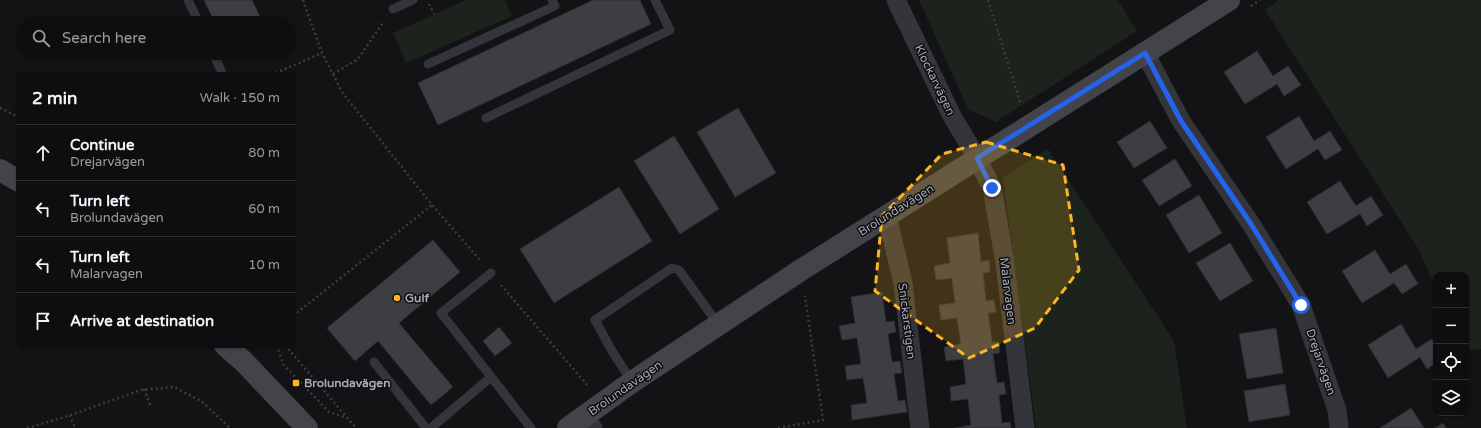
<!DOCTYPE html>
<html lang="en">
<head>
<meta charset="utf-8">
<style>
	:root { --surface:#0e0e10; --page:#1c1c1e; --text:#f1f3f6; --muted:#9b9c9f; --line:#2e2e30 }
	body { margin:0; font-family:"Varela Round",sans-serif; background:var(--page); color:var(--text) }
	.controls { position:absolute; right:12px; bottom:12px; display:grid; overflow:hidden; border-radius:8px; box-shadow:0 1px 3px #0004 }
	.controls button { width:36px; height:36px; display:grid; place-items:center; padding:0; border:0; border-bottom:1px solid var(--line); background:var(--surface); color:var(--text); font:20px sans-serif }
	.stop { position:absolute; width:12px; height:12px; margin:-9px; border:3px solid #2563eb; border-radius:50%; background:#fff }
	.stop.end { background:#2563eb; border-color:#fff; box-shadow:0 1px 4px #0008 }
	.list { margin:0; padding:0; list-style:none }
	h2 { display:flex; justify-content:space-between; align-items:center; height:52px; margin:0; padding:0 16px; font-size:17px }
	h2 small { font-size:13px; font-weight:400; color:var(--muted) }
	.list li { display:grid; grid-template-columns:26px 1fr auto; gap:12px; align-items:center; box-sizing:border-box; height:56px; padding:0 16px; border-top:1px solid var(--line) }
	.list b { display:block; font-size:15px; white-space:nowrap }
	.list p { margin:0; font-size:13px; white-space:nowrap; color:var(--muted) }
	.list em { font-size:13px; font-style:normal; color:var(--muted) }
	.icon { flex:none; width:22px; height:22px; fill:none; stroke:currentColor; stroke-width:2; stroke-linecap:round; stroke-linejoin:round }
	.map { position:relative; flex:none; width:1481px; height:428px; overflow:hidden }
	.search { position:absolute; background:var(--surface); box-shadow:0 1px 3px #0004; left:16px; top:16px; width:280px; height:44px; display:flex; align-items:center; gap:10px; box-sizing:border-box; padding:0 14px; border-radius:22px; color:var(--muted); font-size:15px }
	.panel { position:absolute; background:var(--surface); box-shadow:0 1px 3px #0004; left:16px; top:72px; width:280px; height:276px; border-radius:8px }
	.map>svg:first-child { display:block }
</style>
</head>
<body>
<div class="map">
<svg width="1481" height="428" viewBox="0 0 1481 428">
	<rect width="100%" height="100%" fill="#131315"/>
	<path fill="#1b231c" d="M466,0H505L512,16L406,63L393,33Z
		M919,0H1118L1137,31L996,122L968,109Z
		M1279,0H1481V349L1466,351V275H1436V289L1419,250L1265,10Z
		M1048,149L1174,341L1187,428H1036L1003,177Z"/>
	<path fill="#3d3e42" stroke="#2d2d31" d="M204,0H252L263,23H215Z
		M593,0H640L651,24L438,125L418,83Z
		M1257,51L1273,76L1288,66L1301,85L1284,96L1277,84L1245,104L1224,72Z
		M738,108L776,173L735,197L697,132Z
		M1299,116L1314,141L1330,131L1342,150L1325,160L1318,149L1286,169L1266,137Z
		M1150,121L1167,148L1134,168L1117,142Z
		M674,136L719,209L680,234L634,161Z
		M1175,159L1192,186L1159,206L1142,180Z
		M1340,181L1356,206L1371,196L1383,215L1367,226L1360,214L1327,234L1307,202Z
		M619,187L652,241L554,303L520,249Z
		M1199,195L1222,233L1189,253L1166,215Z
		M978,233L981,262L989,260L990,272L983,273L986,301L994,300L996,312L988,313L992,342H999L1000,353L993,354L997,383L1004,382L1006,394L999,395L1002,423L1010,422L1011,428H955L971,425L968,399L951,401L950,387L966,384L963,359L946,361L944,347L961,344L957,318L941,320L939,305L955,303L952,278L936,280L934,266L950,263L947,238Z
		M433,240L460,272L399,323L453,387L431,405L378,341L355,361L327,328Z
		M1230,243L1253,281L1220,301L1196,263Z
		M1375,250L1390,274L1406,264L1418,284L1402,294L1394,283L1362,303L1342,271Z
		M882,292L886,322L894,321L896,332L888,334L892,362L900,361L902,373L894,374L898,401L905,400L907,412L852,420L851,405L867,403L863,378L847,380L845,366L861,364L857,338L842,340L839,326L855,323L851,297Z
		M1401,324L1416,349L1432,339L1436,345V363L1427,369L1420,357L1388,378L1368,345Z
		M499,327L512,343L495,356L483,341Z
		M1276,328L1283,373L1247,379L1239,334Z
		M1285,384L1290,415L1249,422L1244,391Z
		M1411,408L1424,428H1380Z
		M1443,423L1446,428H1435Z"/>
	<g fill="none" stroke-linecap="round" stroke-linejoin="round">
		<path stroke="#3a3c41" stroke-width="2.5" stroke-dasharray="2 3" stroke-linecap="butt" d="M303,0L322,53L342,92L432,205L480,260
			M988,0L1021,105
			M429,4L434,14
			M1251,6L1260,0
			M333,74L358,59L384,21
			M271,75L322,53
			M0,108L19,117
			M501,285L588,386
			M293,316L432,205
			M277,345L283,364L329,412L347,418
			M285,345L356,428
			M144,389L151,407
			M70,415L75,428
			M27,428L68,416L141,390L174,387L201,401L230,428
			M778,428L823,420L805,296"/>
		<path stroke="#34353a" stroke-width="9" d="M188,0L199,23
			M393,9L413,0
			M213,53L223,75
			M428,64L555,6L552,0
			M486,118L670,30L655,0
			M491,273L441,313L531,428
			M374,362L426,428
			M632,382L612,351L595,320L672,268L679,270L718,324
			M431,428L491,377"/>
		<path stroke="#34353a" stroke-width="19" d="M896,0L952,116L977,158L992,188L1005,263L1025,428
			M1145,53L1181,121L1251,224L1301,305L1337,410L1339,428
			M887,216L903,283L920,428
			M584,417L593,428"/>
		<path stroke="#42444a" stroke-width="22" d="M0,170L19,181
			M225,345L244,362L307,428
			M568,428L632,382L801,270L1229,0"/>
	</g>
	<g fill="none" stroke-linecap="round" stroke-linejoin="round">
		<path stroke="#2563eb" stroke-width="5" d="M992,188L977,158L1145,53L1181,121L1251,224L1301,305"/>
	</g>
	<path fill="#fbb525" fill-opacity="0.2" stroke="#fbb525" stroke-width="3" stroke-dasharray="8 5" stroke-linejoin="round" d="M986,142L1063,165L1079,270L1035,328L969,358L875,291L882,216L942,154Z"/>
	<g fill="#fbb525" stroke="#0e0e10" stroke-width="1.5">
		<circle cx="397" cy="298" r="4"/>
		<rect x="292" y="379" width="8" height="8" rx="2"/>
	</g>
	<g text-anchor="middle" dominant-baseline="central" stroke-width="3" stroke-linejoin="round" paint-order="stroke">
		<g font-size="12" fill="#a4a9b6" stroke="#0e0e10">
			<text transform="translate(935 80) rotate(64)">Klockarvägen</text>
			<text transform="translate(896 210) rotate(-32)">Brolundavägen</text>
			<text transform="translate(1008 291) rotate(83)">Malarvagen</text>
			<text transform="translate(907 321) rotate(83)">Snickarstigen</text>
			<text transform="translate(1321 362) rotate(71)">Drejarvägen</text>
			<text transform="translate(625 388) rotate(-35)">Brolundavägen</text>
		</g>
		<g font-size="12" font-weight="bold" fill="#a4a9b6" stroke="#0e0e10" text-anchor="start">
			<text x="405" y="298">Gulf</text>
			<text x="304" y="383">Brolundavägen</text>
		</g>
	</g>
</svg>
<div class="controls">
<button>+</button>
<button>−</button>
<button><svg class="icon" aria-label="locate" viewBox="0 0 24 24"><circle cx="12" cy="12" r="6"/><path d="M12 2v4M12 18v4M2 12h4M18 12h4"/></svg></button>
<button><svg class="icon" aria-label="layers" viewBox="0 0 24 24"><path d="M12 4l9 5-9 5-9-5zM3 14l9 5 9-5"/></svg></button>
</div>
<div class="stop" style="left:1301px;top:305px"></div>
<div class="stop end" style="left:992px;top:188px"></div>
<div class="search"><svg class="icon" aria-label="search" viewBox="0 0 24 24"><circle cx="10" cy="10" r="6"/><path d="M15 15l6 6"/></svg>Search here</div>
<section class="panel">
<h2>2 min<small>Walk · 150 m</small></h2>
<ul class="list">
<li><svg class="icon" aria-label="ahead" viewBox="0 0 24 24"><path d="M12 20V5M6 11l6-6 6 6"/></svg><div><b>Continue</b><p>Drejarvägen</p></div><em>80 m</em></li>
<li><svg class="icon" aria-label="left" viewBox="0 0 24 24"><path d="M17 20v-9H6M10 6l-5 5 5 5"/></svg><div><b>Turn left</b><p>Brolundavägen</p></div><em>60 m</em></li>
<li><svg class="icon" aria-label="left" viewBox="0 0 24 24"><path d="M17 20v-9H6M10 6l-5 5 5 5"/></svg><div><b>Turn left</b><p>Malarvagen</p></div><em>10 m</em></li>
<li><svg class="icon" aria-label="arrive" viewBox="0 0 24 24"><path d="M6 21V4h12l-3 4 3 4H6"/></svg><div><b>Arrive at destination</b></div></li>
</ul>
</section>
</div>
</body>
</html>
